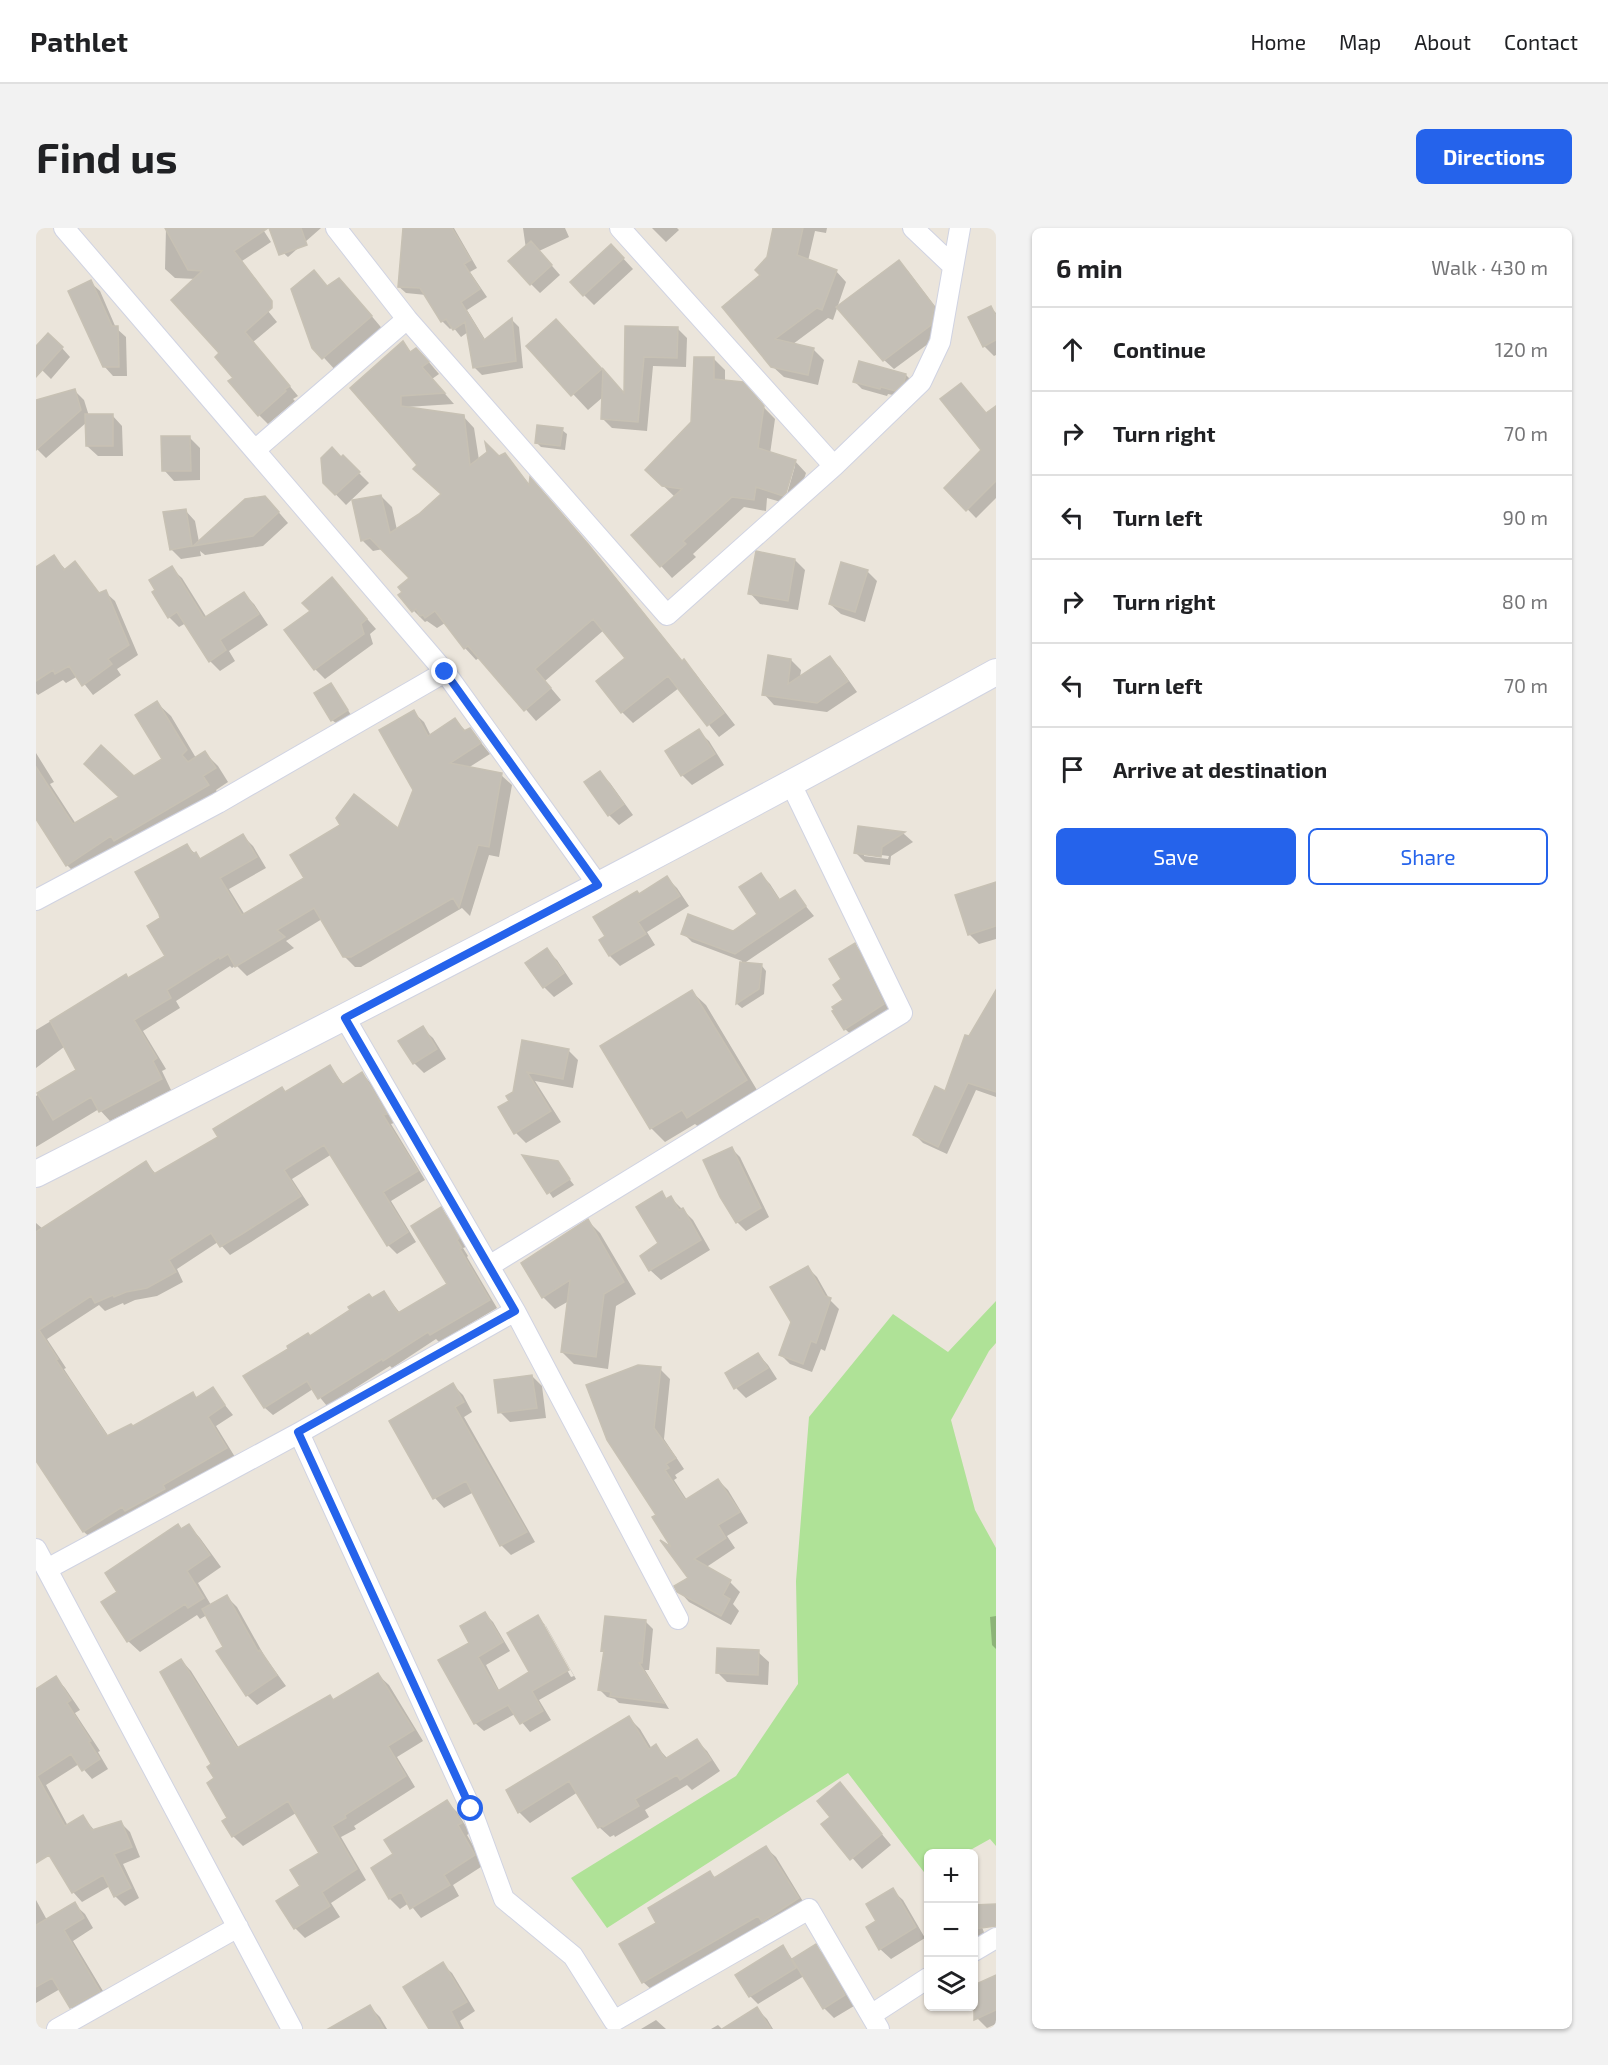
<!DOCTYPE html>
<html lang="en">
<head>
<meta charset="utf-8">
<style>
	:root { --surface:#fff; --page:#f2f2f2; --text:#202124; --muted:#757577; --line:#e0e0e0; --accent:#2563eb }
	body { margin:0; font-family:"Exo 2",sans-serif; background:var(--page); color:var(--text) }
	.controls { position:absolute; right:18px; bottom:18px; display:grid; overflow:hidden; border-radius:9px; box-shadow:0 2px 4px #0004 }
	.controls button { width:54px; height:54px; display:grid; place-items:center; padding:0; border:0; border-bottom:2px solid var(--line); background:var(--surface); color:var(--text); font:30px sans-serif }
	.stop { position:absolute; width:18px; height:18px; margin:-14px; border:4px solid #2563eb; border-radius:50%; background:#fff }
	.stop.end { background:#2563eb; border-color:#fff; box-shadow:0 2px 6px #0008 }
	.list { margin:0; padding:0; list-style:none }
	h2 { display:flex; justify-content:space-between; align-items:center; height:78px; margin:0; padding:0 24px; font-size:26px }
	h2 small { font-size:20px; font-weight:400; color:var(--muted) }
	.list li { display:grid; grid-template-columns:39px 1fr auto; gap:18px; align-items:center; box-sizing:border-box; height:84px; padding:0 24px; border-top:2px solid var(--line) }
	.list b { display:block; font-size:22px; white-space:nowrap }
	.list em { font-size:20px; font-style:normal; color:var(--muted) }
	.actions { display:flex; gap:12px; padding:18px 24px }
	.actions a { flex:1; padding:14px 0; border:2px solid var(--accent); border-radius:9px; text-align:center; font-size:21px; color:var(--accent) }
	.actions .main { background:var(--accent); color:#fff }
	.icon { flex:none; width:33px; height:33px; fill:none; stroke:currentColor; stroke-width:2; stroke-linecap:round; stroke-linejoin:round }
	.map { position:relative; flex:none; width:960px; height:1801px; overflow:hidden; border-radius:9px }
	header { display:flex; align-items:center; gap:36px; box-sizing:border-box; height:84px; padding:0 30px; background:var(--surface); border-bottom:2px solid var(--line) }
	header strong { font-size:28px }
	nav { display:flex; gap:33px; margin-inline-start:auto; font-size:21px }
	.intro { display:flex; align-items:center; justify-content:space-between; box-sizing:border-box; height:144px; padding:0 36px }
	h1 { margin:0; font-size:42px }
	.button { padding:15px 27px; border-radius:9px; background:var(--accent); color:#fff; font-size:21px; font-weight:700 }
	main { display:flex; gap:36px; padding:0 36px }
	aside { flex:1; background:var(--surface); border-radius:9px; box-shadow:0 2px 4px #0004 }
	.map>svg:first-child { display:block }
</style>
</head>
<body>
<header>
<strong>Pathlet</strong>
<nav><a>Home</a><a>Map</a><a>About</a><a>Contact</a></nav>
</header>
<div class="intro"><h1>Find us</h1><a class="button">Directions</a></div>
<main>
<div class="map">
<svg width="960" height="1801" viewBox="0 0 960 1801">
	<rect width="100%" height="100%" fill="#ebe5db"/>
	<path fill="#afe297" d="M960,1073V1115L953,1123L915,1192L939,1282L960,1320V1618L954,1611L929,1625L892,1626L891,1648L812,1545L571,1700L535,1650L700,1548L762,1456L760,1353L773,1189L857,1086L912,1124Z"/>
	<path fill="#0003" fill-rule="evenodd" d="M130,0H226L235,14L206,33L222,54L214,61L241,94L217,114L262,168L257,171L259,173L232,196L223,187L185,125L160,51L139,50L129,41Z
		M235,0H285L252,29L242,20Z
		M369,0H418L441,40L434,44L451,69L431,82L450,113L476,92L483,99L487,140L446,147L438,139L432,104L425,109L417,99L414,101L406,93L390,67L370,65L362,58Z
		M487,0H529L533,9L503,23L524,47L504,65L495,56Z
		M616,0H641L643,2L630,14Z
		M739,0H791L790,5L779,3L772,33L800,43L810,54L797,92L792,90L757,116L777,121L788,132L782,157L748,149L736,138L726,47Z
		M585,28L597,41L558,77L548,67Z
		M863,34L872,43L907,89L904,107L858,141L848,132Z
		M277,44L292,59L318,67L349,104L302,145L278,119Z
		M54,54L64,63L80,100L90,109L91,148H77L68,138Z
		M955,80L960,85V127L958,128L948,118Z
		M591,99L641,100L651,110L650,139L617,138L611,203L576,200L566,190L567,169L552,182L492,118L536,108L590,168Z
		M367,115L376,125L392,133L403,146L396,151L418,176L370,179L427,188L438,200L443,232L463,230L469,227L494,257L505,262L563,329L647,434L659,445L699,497L683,509L643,460L597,495L586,484L591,430L568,402L509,453L525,472L500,493L444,429L440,432L429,420L409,395L401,400L391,393L389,394L378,383L364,367L375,350L347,321L337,323L326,312L345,268L356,279L361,302L384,288L406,266L316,160Z
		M0,120H26L34,129L15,151L0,136Z
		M678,131L689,142V154L714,165L739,191L734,226L759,233L770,245L759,278L731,270L730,283L708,279L657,326L660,329L636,350L597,307L639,269L611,242L657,195ZM756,238H759L749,273L746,272Z
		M870,147L877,154L867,169L852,166L851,168L826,161L819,154Z
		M39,163L48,172L53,188L76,187L86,198L87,228H62L51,218V194L10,230L0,220V177Z
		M526,202L531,206L529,222L505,219L500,214Z
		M153,209L164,220V252L138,253L128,242Z
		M307,229L333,255L310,277L288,254Z
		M960,245V270L940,290L911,260Z
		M239,280L252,295L227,318L169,327L164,323L165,328L145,331L135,321L149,282L159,293L163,314Z
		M18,329L30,342L39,335L64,366L69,364L79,373L102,427L81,441L85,447L57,467L42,448L30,455L27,452L2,467L0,465V341Z
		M759,332L769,342L762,382L724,376L714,365Z
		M135,340L146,350L171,390L208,366L218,376L232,397L193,423L199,433L184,443L174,433L150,395L143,399L133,389Z
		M831,343L841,353L829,394L805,386L794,376Z
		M296,351L340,401L334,406L337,416L289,451L279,441L250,402L276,383Z
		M794,430L804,440L821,464L791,484L738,477L728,466L755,432L765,442L764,450Z
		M299,462L315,487L301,496L296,492Z
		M121,475L135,488L160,530L169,525L182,538L192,554L180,562L185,571L44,650L31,637L0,588V525L18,554L14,556L40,596L85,570L98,550L128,532Z
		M377,484L388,494L395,508L419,492L431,504L434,501L454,526L432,540L465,547L476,557L463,629L453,627L434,688L426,680L325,739H319L308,728L286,691L250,713L258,720L211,748L200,737L196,740L194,738L140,773L144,780L107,803L130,841L126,843L135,862L74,893L63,881L0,919V868L42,842L28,819L0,840V802L90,748L93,751L131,729L126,690L151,618L166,632L206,607L217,618L230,640L193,661L209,687L362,602L379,562Z
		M662,503L673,513L688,537L656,557L646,547Z
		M564,545L574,555L597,587L583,597L573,587Z
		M823,599L868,606L877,614L855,628L854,637L829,634L820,625ZM828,625L853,628L852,631L828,628Z
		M725,647L734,656L745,673L758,664L778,688L707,736L726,738L730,743L728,766L706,780L701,776L706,733L656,714L647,705L697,704L723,687Z
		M631,650L641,660L653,678L611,704L619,717L584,738L574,728L565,712L571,708L603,668Z
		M960,656V711L943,716L933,706Z
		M818,716L834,732L863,792L825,816L809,801L808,751Z
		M510,722L521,732L537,756L518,769L508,759Z
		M656,764L670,777L724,867L666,902L659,896L629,914L615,900L566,819Z
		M960,775V869L940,862L911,926L887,915L879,907L910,865L934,810Z
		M386,800L397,810L410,831L388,845L378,835Z
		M488,813L532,822L542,832L537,860L499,853L525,894L490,915L480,905L464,880L475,873L478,865Z
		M294,839L308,857L326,846L335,855L358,895L355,896L389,952L355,973L380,1014L361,1026L352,1017L296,926L256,951L273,977L215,1014L194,1027L182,1014L141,1041L147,1054L121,1068L99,1072L88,1077L87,1075L69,1083L63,1077L11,1111L30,1140L28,1141L73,1209L97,1199L157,1166L162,1171L176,1161L197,1187L180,1198L199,1229L57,1312L48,1304L0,1230V995L7,1001L110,935L120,946L184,909L250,865Z
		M695,920L704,929L733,989L710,1003L701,994L686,968Z
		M489,929L521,935L538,957L517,970Z
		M625,965L632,972L635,970L657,992L674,1022L625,1052L614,1042L624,1016Z
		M405,981L412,989L430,1019L427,1020L432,1028L431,1029L461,1080L403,1114L400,1111L356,1140L354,1138L291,1178L277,1161L237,1187L229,1180L209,1148L348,1065L364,1085L413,1057Z
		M552,993L564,1005L600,1066L580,1078L572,1141L538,1136L526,1124L533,1073L519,1081L507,1069Z
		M772,1040L781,1049L794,1072L803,1081L789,1123L785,1121L776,1144L754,1136L745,1127Z
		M722,1126L732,1137L741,1151L710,1170L700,1160Z
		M624,1141L634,1151L628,1211L648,1241L639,1247L641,1250L638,1252L651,1272L682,1252L692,1262L712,1295L691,1308L699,1320L669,1340L694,1354L704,1364L697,1376L703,1383L695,1397L653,1374L643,1363L654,1350L622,1287L572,1211Z
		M496,1148L506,1158L510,1190L474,1194L464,1184Z
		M417,1157L427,1167L436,1184L428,1189L499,1314L475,1327L465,1317L438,1264L408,1280L399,1270Z
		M153,1298L164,1310L185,1339L162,1355L175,1377L191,1369L201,1379L229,1429L250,1458L221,1477L211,1467L189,1419L171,1387L164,1391L161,1387L104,1424L92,1413L83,1364L146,1303Z
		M449,1386L457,1394L474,1423L450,1437L464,1464L495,1444L501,1389L510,1398L540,1451L503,1472L515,1492L494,1504L479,1486L448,1503L439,1495L435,1415ZM505,1397H509L538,1448L535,1449Z
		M960,1388V1421L956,1417L954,1389Z
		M570,1390L610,1394L617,1401L613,1442H609L633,1481L583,1475L579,1471L571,1469L564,1462L569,1425L567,1423Z
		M722,1424L733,1434L732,1457L691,1454L681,1444Z
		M145,1432L155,1443L203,1520L294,1469L298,1473L342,1447L353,1457L387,1513L361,1529L379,1559L318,1598L320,1601L305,1609L330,1652L295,1675L304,1689L269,1710L259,1700L266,1659L285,1625L260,1585L207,1618L197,1608L177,1536Z
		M20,1450L29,1460L44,1482L39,1485L64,1523L62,1524L72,1541L56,1551L43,1536L10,1557L32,1598L47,1589L59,1603L84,1594L94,1604L104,1629L87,1636L103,1670L89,1678L79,1668L74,1658L46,1674L37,1664L0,1596V1462Z
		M593,1490L604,1501L616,1521L620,1518L632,1531L661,1513L671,1523L684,1543L656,1562L651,1557L609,1582L613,1589L579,1609L578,1607L574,1609L563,1599L542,1564L494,1595L483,1584L472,1562Z
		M804,1556L855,1617L826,1641L787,1596L797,1589Z
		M411,1574L421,1584L434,1605L431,1607L448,1637L417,1657L423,1668L385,1690L373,1675L364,1681L354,1671L337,1640L359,1627Z
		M730,1620L740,1629L771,1680L617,1763L607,1754L622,1695L674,1645L680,1650Z
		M856,1662L867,1672L889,1710L855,1731L844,1721L842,1693Z
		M0,1672L11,1692L38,1676L49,1686L57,1700L37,1713L73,1773L46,1789L35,1779L24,1761L0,1775Z
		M938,1685L942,1689L951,1712H938Z
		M779,1718L790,1728L818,1778L798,1790L788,1780L768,1748L722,1776L714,1768L747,1719L757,1732Z
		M406,1736L416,1745L439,1783L424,1793L428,1801H395Z
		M956,1750H960V1796L951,1800L941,1790L936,1778H938V1758Z
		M334,1779L344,1789L351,1801H312Z
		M721,1781L731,1791L737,1801H689Z
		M620,1792L630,1801H605Z
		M682,1797L686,1801H675Z"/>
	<path fill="#c4bfb6" stroke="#c7c1b4" stroke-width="1.5" d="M129,0H232L198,23L236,73V80L209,104L254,158L249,161L250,163L222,188L192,153L197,150L179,129L183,125L135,72L166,43L152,42Z
		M233,0H265L271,17L243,27Z
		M367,0H416L435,32L428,36L444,61L425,74L448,112L476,90L480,133L437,140L429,94L417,102L410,91L405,94L384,60L362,59Z
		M737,0H767L761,27L801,42L786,82L781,80L739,111L778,120L772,147L735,139L686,79L724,47L719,42L731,29Z
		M495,13L516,37L494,57L472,33Z
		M575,16L588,30L547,68L534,54Z
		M863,32L898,78L895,97L847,133L800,79Z
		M278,42L291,58L303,50L336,88L286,131L276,120L255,61Z
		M55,52L76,98H82L83,139H67L32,63Z
		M955,78L960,88V112L947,119L932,89Z
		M520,91L566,141L535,168L490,118Z
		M589,98L642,99L641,130L608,129L602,194L565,191L567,141L588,165Z
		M12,105L27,119L0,149V118Z
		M367,113L374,124L380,120L393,134L386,139L409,165L365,168V178L428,187L434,237L451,224L449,214L463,228L469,225L493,257L494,249L552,316L646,433L648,431L688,485L671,498L632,448L585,485L560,453L589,430L557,391L499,441L515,460L488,483L432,418L428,421L399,383L389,390L387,387L384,388L380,381L376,384L362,367L366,364L362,359L373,350L334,310L325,313L316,272L345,267L354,305L383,286L405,266L377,241L381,237L314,160Z
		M658,129H678V151L707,154L728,178L722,220L760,232L750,265L747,268L720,259L718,272L696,269L647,313L650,316L624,339L595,307L646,261L626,258L609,242L655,194Z
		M823,133L870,146L868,154L859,163L845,159L844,161L817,154Z
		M925,155L950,185L960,178V253L930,283L908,260L945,222L904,171Z
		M39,161L45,182L0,222V172Z
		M49,186H77V218H50Z
		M501,197L527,200L524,218L499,215Z
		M125,208H154L155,243H126Z
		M296,219L305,229L307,227L324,244L299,267L287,255L285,230Z
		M229,268L243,284L217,308L157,318L209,271Z
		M150,281L156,318L134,322L127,284Z
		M720,323L759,331L752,373L712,366Z
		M18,327L28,342L39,333L63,365L70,362L93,417L72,431L76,436L46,458L33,438L19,446L17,442L0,453V339Z
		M805,334L832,342L819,384L793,376Z
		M136,338L168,390L208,364L223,386L184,412L190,422L173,434L141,384L132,390L116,364L119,362L113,352Z
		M296,349L331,391L325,396L328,406L278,442L248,402L274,383L266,375Z
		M732,427L755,431L752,456L794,428L812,453L781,475L726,467Z
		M295,455L312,482L295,493L278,465Z
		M121,473L151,522L146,527L152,534L169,523L180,540L167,548L173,557L78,613L75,608L30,638L0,591V539L37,596L83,569L48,536L65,517L98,548L126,531L99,487Z
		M378,482L392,508L419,490L428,503L434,500L445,515L414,535L466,545L453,619L442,617L423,680L417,670L315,729H307L278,680L241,702L249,709L199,739L192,726L184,731L183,729L131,762L135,770L98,792L121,830L117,833L126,851L63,884L55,869L17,892L1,865L40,842L14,793L90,746L92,750L129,728L111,698L124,690L123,686L99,644L151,616L157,626L160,624L164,631L207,606L221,629L184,650L206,687L268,650L254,627L304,597L300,590L318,566L362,600L377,562L343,502Z
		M663,501L679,526L645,548L629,523Z
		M564,543L588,576L572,588L548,554Z
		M822,598L869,604L846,619L845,629L818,625Z
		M725,645L743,672L759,662L770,678L699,726L645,706L652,686L697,703L721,686L703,659Z
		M631,648L644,668L602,694L610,706L573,728L563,712L569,708L557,689L601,663L603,666Z
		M960,654V698L932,707L919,667Z
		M819,715L848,776L808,802L796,783L798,782L796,779L807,772L797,757L805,751L793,731Z
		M511,720L528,745L507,760L489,735Z
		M704,734L726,736L723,761L700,776Z
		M656,762L711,852L651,890L646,882L614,901L564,818Z
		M960,762V864L932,855L902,919L877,907L899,858L909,863L929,807L933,808Z
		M387,798L401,821L377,836L362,813Z
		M486,812L533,821L527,851L491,844L515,883L478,906L462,879L473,873L470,868L477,864Z
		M294,837L306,857L326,844L351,886L347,887L382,943L347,964L372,1004L351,1018L288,917L248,942L265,968L206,1006L184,1019L175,1005L133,1032L140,1044L111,1060L90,1064L78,1069L77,1067L59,1075L55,1068L3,1102L22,1131L20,1132L71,1208L95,1196L97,1198L157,1164L160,1170L177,1159L189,1177L172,1189L191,1220L127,1257L129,1261L89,1283L86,1279L47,1304L0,1233V1004L110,933L118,946L182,909L177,901L246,859L249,864Z
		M696,919L725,980L700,995L684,969L667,932Z
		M486,927L522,933L534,951L511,966Z
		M626,963L630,971L635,968L643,982L647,980L665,1012L613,1043L604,1028L622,1015L600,979Z
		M405,979L423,1010L421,1012L426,1020L424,1021L454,1072L394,1107L392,1104L347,1133L346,1131L282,1171L271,1153L228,1180L207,1148L252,1121L251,1118L272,1105L274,1108L314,1082L312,1079L333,1066L336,1070L348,1063L362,1085L411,1056L375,998Z
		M552,991L588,1054L568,1066L560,1129L525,1124L534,1052L506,1070L485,1035Z
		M772,1038L789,1068L795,1070L780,1115L775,1113L767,1136L743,1127L755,1094L734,1059Z
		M722,1125L732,1140L698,1161L689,1145Z
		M602,1137L625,1139L618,1200L640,1230L630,1236L633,1240L629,1242L649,1272L682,1251L704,1284L682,1297L690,1310L658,1331L695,1352L687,1367L694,1371L685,1388L641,1364L638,1358L652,1350L624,1312L635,1319L616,1289L620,1287L571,1212L550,1157Z
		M496,1147L501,1180L462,1185L458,1152Z
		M417,1155L428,1174L419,1179L491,1304L464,1318L430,1253L397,1271L353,1193Z
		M142,1296L145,1301L153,1296L174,1327L151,1343L168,1370L152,1380L149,1376L91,1414L65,1374L81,1364L69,1345Z
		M191,1367L222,1423L224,1422L241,1447L210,1468L180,1423L187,1419L166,1381Z
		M449,1384L467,1414L442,1429L462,1463L493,1444L471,1405L502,1387L533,1442L496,1463L507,1483L484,1496L472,1477L438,1496L402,1432L433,1415L424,1398Z
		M569,1388L610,1392L606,1435H603L628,1475L574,1468L575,1464L562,1462L568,1422L565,1423Z
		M681,1420L723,1422L722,1447L680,1445Z
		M145,1431L201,1520L294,1467L297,1472L342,1445L378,1502L352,1518L370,1548L309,1587L310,1590L296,1598L321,1641L286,1664L294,1678L258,1701L240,1673L264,1658L254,1642L283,1625L252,1573L196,1609L186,1593L191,1590L171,1555L178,1550L171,1539L175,1536L124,1444Z
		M20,1448L35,1472L31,1475L55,1513L53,1514L64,1531L46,1543L35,1526L1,1548L29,1598L47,1587L56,1602L85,1593L96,1619L78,1626L95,1660L78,1669L67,1647L36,1665L13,1627L0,1635V1461Z
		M593,1488L613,1521L620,1516L629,1531L661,1511L675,1532L644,1552L641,1547L599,1571L603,1578L567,1599L566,1598L562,1600L533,1553L482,1585L470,1562Z
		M804,1554L846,1606L814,1632L785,1596L794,1589L781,1573Z
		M411,1572L426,1595L422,1597L439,1627L408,1647L414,1657L374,1681L365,1664L353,1671L335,1640L357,1626L348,1612Z
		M730,1618L763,1670L726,1694L722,1688L606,1755L583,1716L620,1695L612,1680L674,1643L678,1650Z
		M857,1660L880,1699L843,1722L830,1699L840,1693L830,1676Z
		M39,1674L48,1690L28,1702L64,1763L34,1780L16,1750L0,1759V1697Z
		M960,1676V1698L938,1701V1677Z
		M780,1716L809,1767L787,1781L756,1731Z
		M747,1717L760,1740L713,1769L699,1747Z
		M407,1734L431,1774L415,1783L424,1801H393L367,1759Z
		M960,1747V1782L938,1792V1757Z
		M334,1777L348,1801H292Z
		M721,1779L735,1801H686Z"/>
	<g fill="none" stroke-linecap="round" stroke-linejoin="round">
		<g stroke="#d0d3e2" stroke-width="22">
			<path id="minor" d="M28,0L409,444L562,657
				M300,0L371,91L631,387L798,238L885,154L904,114L924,0
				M584,0L798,238
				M877,0L917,38
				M219,222L371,91
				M0,672L182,575L409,444
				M309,790L479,1083L642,1391
				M453,1038L866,785L755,556
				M263,1205L435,1581L468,1671L537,1728L578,1793L773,1681L843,1801
				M0,1321L256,1801
				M11,1341L263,1205L479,1083
				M938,1723L960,1710
				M835,1787L892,1750
				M21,1801L202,1699"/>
		</g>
		<g stroke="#d0d3e2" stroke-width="28">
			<path id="tertiary" d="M0,946C322,783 644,618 960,444"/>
		</g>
		<use href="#minor" stroke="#fff" stroke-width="20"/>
		<use href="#tertiary" stroke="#fff" stroke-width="26"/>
	</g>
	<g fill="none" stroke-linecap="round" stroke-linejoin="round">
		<path stroke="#2563eb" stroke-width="8" d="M409,444L562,657L309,790L479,1083L262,1204L435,1581"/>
	</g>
</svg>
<div class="controls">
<button>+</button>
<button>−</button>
<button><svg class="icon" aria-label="layers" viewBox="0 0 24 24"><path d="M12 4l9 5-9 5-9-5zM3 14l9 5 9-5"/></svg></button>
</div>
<div class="stop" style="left:435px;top:1581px"></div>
<div class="stop end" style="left:409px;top:444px"></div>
</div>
<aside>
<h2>6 min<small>Walk · 430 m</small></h2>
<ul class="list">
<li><svg class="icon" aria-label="ahead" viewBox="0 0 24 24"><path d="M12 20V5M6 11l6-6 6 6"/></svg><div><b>Continue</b></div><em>120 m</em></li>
<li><svg class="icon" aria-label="right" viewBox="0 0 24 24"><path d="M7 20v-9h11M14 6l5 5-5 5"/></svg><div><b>Turn right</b></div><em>70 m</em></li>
<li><svg class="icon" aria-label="left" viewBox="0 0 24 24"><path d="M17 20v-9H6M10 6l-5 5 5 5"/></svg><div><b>Turn left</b></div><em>90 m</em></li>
<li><svg class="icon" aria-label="right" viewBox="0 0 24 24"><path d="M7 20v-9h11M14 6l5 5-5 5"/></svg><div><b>Turn right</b></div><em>80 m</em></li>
<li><svg class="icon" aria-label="left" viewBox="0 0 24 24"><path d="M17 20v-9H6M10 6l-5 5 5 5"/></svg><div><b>Turn left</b></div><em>70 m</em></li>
<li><svg class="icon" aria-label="arrive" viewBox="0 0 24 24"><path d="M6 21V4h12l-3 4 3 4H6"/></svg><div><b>Arrive at destination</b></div></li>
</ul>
<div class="actions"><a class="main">Save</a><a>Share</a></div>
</aside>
</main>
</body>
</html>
